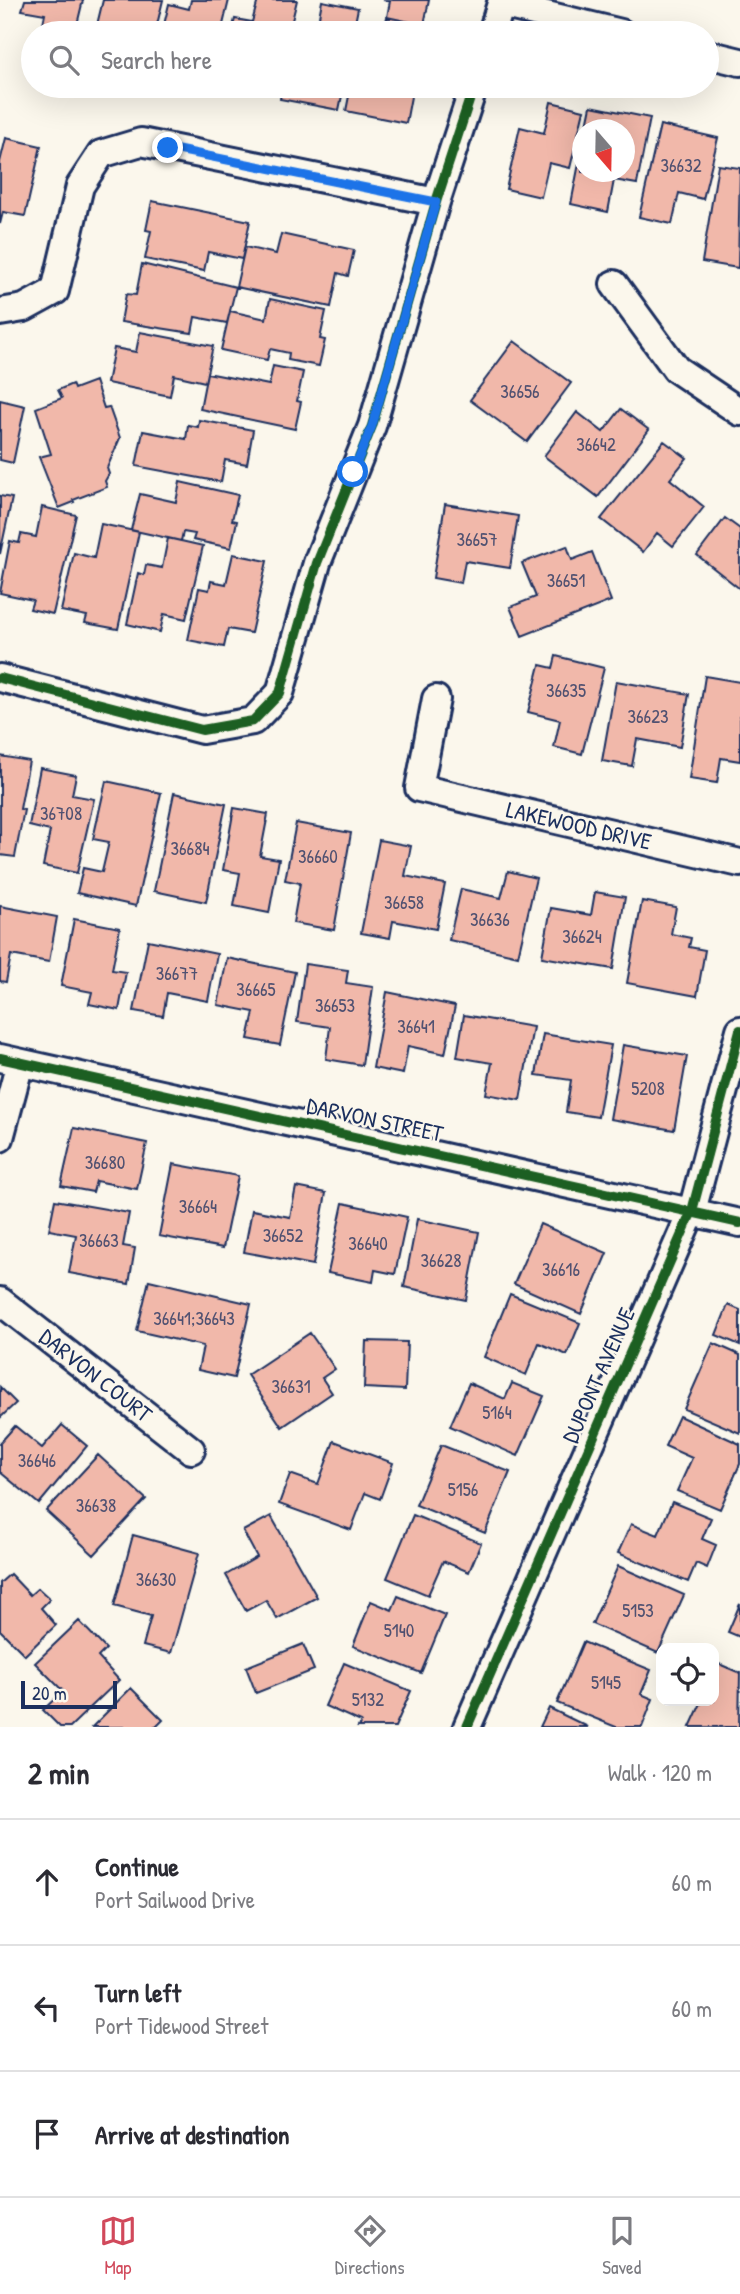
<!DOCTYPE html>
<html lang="en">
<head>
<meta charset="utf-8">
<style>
	:root { --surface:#fff; --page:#f2f2f3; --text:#2b2b33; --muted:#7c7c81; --line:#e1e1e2; --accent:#d1495b }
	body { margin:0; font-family:"Patrick Hand",sans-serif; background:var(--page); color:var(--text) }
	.controls { position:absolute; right:21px; bottom:21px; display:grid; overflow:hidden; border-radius:14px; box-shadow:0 7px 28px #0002 }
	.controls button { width:63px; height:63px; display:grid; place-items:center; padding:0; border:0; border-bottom:2px solid var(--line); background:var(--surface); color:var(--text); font:35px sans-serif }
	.compass { position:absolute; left:572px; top:119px; width:63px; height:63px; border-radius:50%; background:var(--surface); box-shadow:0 7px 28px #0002; rotate:160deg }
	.scale { position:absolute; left:21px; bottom:18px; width:96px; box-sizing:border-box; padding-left:7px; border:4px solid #1b2f5e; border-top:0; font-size:19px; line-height:24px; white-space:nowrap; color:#1b2f5e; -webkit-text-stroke:5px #fbf7ec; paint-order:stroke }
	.stop { position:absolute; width:21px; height:21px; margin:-16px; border:5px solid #1a73e8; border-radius:50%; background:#fff }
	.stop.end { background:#1a73e8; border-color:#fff; box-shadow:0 2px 7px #0008 }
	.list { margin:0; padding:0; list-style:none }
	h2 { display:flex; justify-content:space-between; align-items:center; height:91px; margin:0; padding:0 28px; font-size:30px }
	h2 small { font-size:23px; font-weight:400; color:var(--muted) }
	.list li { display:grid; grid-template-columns:46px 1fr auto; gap:21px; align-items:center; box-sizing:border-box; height:126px; padding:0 28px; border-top:2px solid var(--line) }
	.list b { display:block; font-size:26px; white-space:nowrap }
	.list p { margin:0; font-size:23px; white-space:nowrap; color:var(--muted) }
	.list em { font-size:23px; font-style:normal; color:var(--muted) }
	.icon { flex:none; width:38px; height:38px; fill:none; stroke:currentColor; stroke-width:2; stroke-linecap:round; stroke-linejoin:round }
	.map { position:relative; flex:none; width:740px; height:1727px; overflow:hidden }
	.search { position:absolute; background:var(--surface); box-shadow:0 7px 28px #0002; left:21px; right:21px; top:21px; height:77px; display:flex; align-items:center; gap:18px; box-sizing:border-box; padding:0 24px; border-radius:38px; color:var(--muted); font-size:26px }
	.sheet { height:469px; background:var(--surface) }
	nav { display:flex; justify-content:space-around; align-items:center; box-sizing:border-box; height:98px; border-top:2px solid var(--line); background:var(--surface); font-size:19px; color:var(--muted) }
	nav a { display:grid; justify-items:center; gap:4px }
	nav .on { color:var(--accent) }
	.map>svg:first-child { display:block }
</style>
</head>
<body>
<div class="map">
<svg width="740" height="1727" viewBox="0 0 740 1727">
	<rect width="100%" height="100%" fill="#fbf7ec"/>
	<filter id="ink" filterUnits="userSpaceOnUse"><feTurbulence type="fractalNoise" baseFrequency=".0143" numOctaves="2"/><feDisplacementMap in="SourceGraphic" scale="14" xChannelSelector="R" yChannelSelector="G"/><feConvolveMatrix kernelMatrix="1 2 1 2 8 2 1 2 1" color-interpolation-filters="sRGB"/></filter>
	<g filter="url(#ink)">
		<path fill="#f1b8aa" stroke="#1b2f5e" stroke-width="2" d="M25,0H83L75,33H41L45,14L22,10Z
			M103,0H163L155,33H95Z
			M191,0H229L221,33H162L169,4L189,9Z
			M258,0H297L289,33H231L235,19L252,22Z
			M383,0H429L424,25L387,17L390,1Z
			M322,1L358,8L353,33H316Z
			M387,17L424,25L423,33H384Z
			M246,86H278L276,93Z
			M282,86H344L339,110L280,99Z
			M351,86H413L406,123L346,111Z
			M551,102L584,110L570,168L549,163L541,197L506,189L520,127L544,133Z
			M591,106L650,118L637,184L614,180L608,212L571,204L582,148V172H624V130H586Z
			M660,125L718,138L703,199L679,193L672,224L639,217Z
			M6,138L41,146L25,216L3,212L0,224V162Z
			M718,165L740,168L738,268L702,262Z
			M152,201L250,221L242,259L208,252L204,271L145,259L151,231L146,230Z
			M281,234L354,250L348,276L338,273L331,307L236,287L245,247L276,254Z
			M142,264L236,287L227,323L195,317L192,333L121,322L126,294L136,295Z
			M270,299L326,311L320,339L325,340L319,366L288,360L289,353L270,349L267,360L221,350L230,311L266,319Z
			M140,332L213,346L205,382L174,375L170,396L107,383L114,348L136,352Z
			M514,341L571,383L527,442L470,400Z
			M273,366L303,372L297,401L301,402L295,429L200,409L207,373L269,385Z
			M95,381L104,408L109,407L120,438L107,468L109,474L105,481L107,487L73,500L74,502L59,508L39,457L51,454L36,408L62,398L58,390L72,384L74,389Z
			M0,400L25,406L13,463L0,460Z
			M621,409L649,430L598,497L544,456L577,412L603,432Z
			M199,420L253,430L247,464L225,460L221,482L136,466L143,431L186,439L188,425L198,427Z
			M664,441L687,458L670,479L704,507L673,546L657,533L643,552L601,519Z
			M180,482L238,495L232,520L237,521L231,548L193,540L195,534L183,532L181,541L131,530L140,494L176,502Z
			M0,496L12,498L0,554Z
			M445,504L518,516L510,568L465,561L461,583L433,578Z
			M42,507L76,515L53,614L30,609L33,600L0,593L10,541L19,543L21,534L36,537Z
			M725,518L740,529V589L697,555Z
			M101,524L139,532L118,629L85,623L87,616L61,611L74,553L94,558Z
			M168,538L203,546L186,619L164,614L160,632L127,624L138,573L144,575L146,565L162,568Z
			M567,546L572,560L592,552L611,601L522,636L510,607L536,597L522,563Z
			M233,554L267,561L251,633L228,629L224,647L188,640L199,588L209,590L211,581L226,584Z
			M556,656L604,668L582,754L554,747L560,720L528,712L540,665L553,668Z
			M705,676L740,682V761L721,758L717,783L689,779Z
			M616,681L689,694L680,747L637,739L632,766L602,761Z
			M0,756L29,761L20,809L24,810L15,857L0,855Z
			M40,768L76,775L72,795L94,799L77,873L43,866L50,831L29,826Z
			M106,781L161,793L136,906L77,893L83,868L102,872L109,842L93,839Z
			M174,793L226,804L206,902L154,891Z
			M234,808L268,814L260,856L279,859L269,913L234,906L240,873L223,870Z
			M296,823L351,833L334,930L293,923L300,883L285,880Z
			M379,840L411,846L405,876L445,884L436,929L393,921L390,938L361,933Z
			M508,871L536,878L518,956L449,940L461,889L501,898Z
			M595,892L625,897L613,969L542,957L551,908L591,915Z
			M642,901L676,907L671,934L691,938L689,947L705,950L697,996L627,983Z
			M0,906L57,917L49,962L11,955L6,982L0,981Z
			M74,919L120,928L112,970L126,972L119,1010L89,1004L92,992L61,986Z
			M148,940L217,954L208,1001L167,993L163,1016L134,1011Z
			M227,958L295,972L280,1045L248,1039L254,1012L218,1005Z
			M305,964L348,970L346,983L373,987L362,1065L326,1059L330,1027L297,1022Z
			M387,992L455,1006L445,1054L408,1046L403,1074L373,1068Z
			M464,1015L533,1027L520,1100L486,1094L492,1063L457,1057Z
			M543,1034L611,1045L598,1117L566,1112L571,1080L536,1075Z
			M623,1045L687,1056L674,1130L610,1119Z
			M74,1128L147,1143L137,1189L96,1181L93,1192L61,1186Z
			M173,1164L238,1176L223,1248L159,1236Z
			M296,1187L326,1193L313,1265L244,1252L252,1210L290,1217Z
			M55,1200L129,1213L123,1246L135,1248L129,1284L69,1273L76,1235L49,1230Z
			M343,1203L407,1217L395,1274L375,1270L373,1282L328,1273Z
			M417,1219L479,1232L466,1300L404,1287Z
			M540,1224L607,1253L581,1314L514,1284Z
			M149,1280L251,1304L234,1378L198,1370L203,1346L137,1331Z
			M510,1294L580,1323L567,1355L539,1343L526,1375L484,1357Z
			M728,1305L740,1310V1345L716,1335Z
			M310,1333L335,1369L322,1378L332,1393L282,1427L247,1375Z
			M366,1341L407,1342L405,1390L364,1388Z
			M713,1343L740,1355V1433L684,1409Z
			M469,1383L505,1399L512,1383L544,1396L518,1456L450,1426Z
			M0,1387L16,1403L0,1418Z
			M679,1416L740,1444V1464L720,1509L677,1491L692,1458L665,1446Z
			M62,1425L87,1446L39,1504L0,1472V1443L15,1426L42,1448Z
			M334,1441L393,1463L380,1499L365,1493L351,1530L279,1504L290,1474L318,1484Z
			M441,1445L510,1472L485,1533L416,1505Z
			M98,1455L146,1499L94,1555L46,1511Z
			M672,1502L711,1518L702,1539L716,1545L707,1568L696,1563L688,1582L618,1553L631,1524L658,1535Z
			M413,1515L481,1543L469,1572L443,1561L428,1595L387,1578Z
			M271,1516L317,1597L277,1619L266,1600L246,1611L226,1575L257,1557L243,1531Z
			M133,1535L199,1553L171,1653L143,1646L151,1616L114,1606Z
			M618,1566L684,1595L658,1653L592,1624Z
			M10,1574L30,1595L38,1588L50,1599L41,1608L56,1625L25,1655L0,1630V1583Z
			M398,1596L445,1615L421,1673L353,1646L371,1601L392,1610Z
			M740,1604V1637L728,1632Z
			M79,1621L106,1649L98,1657L119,1680L70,1727H60L43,1710L63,1691L35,1663Z
			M583,1642L651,1670L641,1694L653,1699L642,1727H616L557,1703Z
			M303,1644L314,1670L256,1693L246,1667Z
			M344,1663L411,1691L395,1727H358L361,1722L325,1706Z
			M719,1664L740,1673L739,1727H690L702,1701H714V1676Z
			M131,1688L163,1720L156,1727H92Z
			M549,1708L588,1727H540Z"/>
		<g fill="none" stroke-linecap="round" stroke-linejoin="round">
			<g stroke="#1b2f5e" stroke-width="32">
				<path id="minor" d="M501,4L621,33
					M492,33L502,0
					M707,54L740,62
					M614,284L676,369L740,412
					M0,312L24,308L55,291L80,186L101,154L141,142L436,202
					M0,678L202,730L253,721L280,693L317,563L372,426L436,202L474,86
					M436,699L419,788L740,863
					M0,1058L740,1223
					M0,1138L20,1063
					M0,1301L191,1450
					M467,1727L692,1211L740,1030"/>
			</g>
			<use href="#minor" stroke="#fbf7ec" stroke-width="26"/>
			<g stroke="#fbf7ec" stroke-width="15">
				<path id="cycleway" d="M0,678L202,730L253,721L280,693L317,563L372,426L436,202L474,86
					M0,1058L740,1223
					M467,1727L692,1211L740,1030"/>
			</g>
			<use href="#cycleway" stroke="#1b5e20" stroke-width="10"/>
		</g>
	</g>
	<g fill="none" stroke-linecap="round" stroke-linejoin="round" filter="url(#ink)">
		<path stroke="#1a73e8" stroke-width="9" d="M168,148L436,202L372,426L353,472"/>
	</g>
	<g text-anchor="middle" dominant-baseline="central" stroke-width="5" stroke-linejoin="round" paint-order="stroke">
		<g font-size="19" fill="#505171">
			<text x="681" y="165">36632</text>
			<text x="520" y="391">36656</text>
			<text x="596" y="444">36642</text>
			<text x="477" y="539">36657</text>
			<text x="566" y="580">36651</text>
			<text x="566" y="690">36635</text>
			<text x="648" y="716">36623</text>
			<text x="61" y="813">36708</text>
			<text x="190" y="848">36684</text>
			<text x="318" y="856">36660</text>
			<text x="404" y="902">36658</text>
			<text x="490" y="919">36636</text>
			<text x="582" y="936">36624</text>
			<text x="177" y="973">36677</text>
			<text x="256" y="989">36665</text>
			<text x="335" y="1005">36653</text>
			<text x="416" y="1026">36641</text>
			<text x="648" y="1088">5208</text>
			<text x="105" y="1162">36680</text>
			<text x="198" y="1206">36664</text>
			<text x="283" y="1235">36652</text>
			<text x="99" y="1240">36663</text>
			<text x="368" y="1243">36640</text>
			<text x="441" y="1260">36628</text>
			<text x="561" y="1269">36616</text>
			<text x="194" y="1318">36641;36643</text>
			<text x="291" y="1386">36631</text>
			<text x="497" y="1412">5164</text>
			<text x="37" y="1460">36646</text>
			<text x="463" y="1489">5156</text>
			<text x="96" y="1505">36638</text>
			<text x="156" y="1579">36630</text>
			<text x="638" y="1610">5153</text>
			<text x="399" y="1630">5140</text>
			<text x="606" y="1682">5145</text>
			<text x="368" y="1699">5132</text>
		</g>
		<g font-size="23" fill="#1b2f5e" stroke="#fbf7ec">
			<text transform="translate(579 825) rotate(13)">LAKEWOOD DRIVE</text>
			<text transform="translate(375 1119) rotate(12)">DARVON STREET</text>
			<text transform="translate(96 1375) rotate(38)">DARVON COURT</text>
			<text transform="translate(598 1375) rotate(-66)">DUPONT AVENUE</text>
		</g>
	</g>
</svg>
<div class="controls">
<button><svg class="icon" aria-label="locate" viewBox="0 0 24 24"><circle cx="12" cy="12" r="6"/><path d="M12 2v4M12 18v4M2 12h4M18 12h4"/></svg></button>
</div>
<svg class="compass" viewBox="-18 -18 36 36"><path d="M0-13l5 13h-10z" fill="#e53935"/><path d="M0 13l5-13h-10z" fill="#7c7c81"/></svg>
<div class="scale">20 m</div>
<div class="stop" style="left:353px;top:472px"></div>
<div class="stop end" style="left:168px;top:148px"></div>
<div class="search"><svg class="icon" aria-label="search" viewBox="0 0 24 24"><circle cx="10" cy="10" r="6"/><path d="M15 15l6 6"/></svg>Search here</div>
</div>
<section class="sheet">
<h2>2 min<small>Walk · 120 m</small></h2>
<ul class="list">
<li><svg class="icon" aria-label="ahead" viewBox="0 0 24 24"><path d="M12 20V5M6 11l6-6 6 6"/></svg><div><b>Continue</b><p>Port Sailwood Drive</p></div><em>60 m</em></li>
<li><svg class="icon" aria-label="left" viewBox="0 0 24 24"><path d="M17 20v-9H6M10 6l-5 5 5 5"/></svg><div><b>Turn left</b><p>Port Tidewood Street</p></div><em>60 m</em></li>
<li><svg class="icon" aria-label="arrive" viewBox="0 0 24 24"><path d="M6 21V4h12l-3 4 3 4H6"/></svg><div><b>Arrive at destination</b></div></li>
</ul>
</section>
<nav>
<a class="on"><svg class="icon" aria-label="map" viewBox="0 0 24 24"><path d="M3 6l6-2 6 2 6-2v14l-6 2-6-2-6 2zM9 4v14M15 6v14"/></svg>Map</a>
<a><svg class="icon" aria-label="directions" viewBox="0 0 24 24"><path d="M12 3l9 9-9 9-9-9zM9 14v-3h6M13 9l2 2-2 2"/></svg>Directions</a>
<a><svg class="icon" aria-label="saved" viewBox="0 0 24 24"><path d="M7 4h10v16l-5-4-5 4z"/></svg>Saved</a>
</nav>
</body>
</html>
